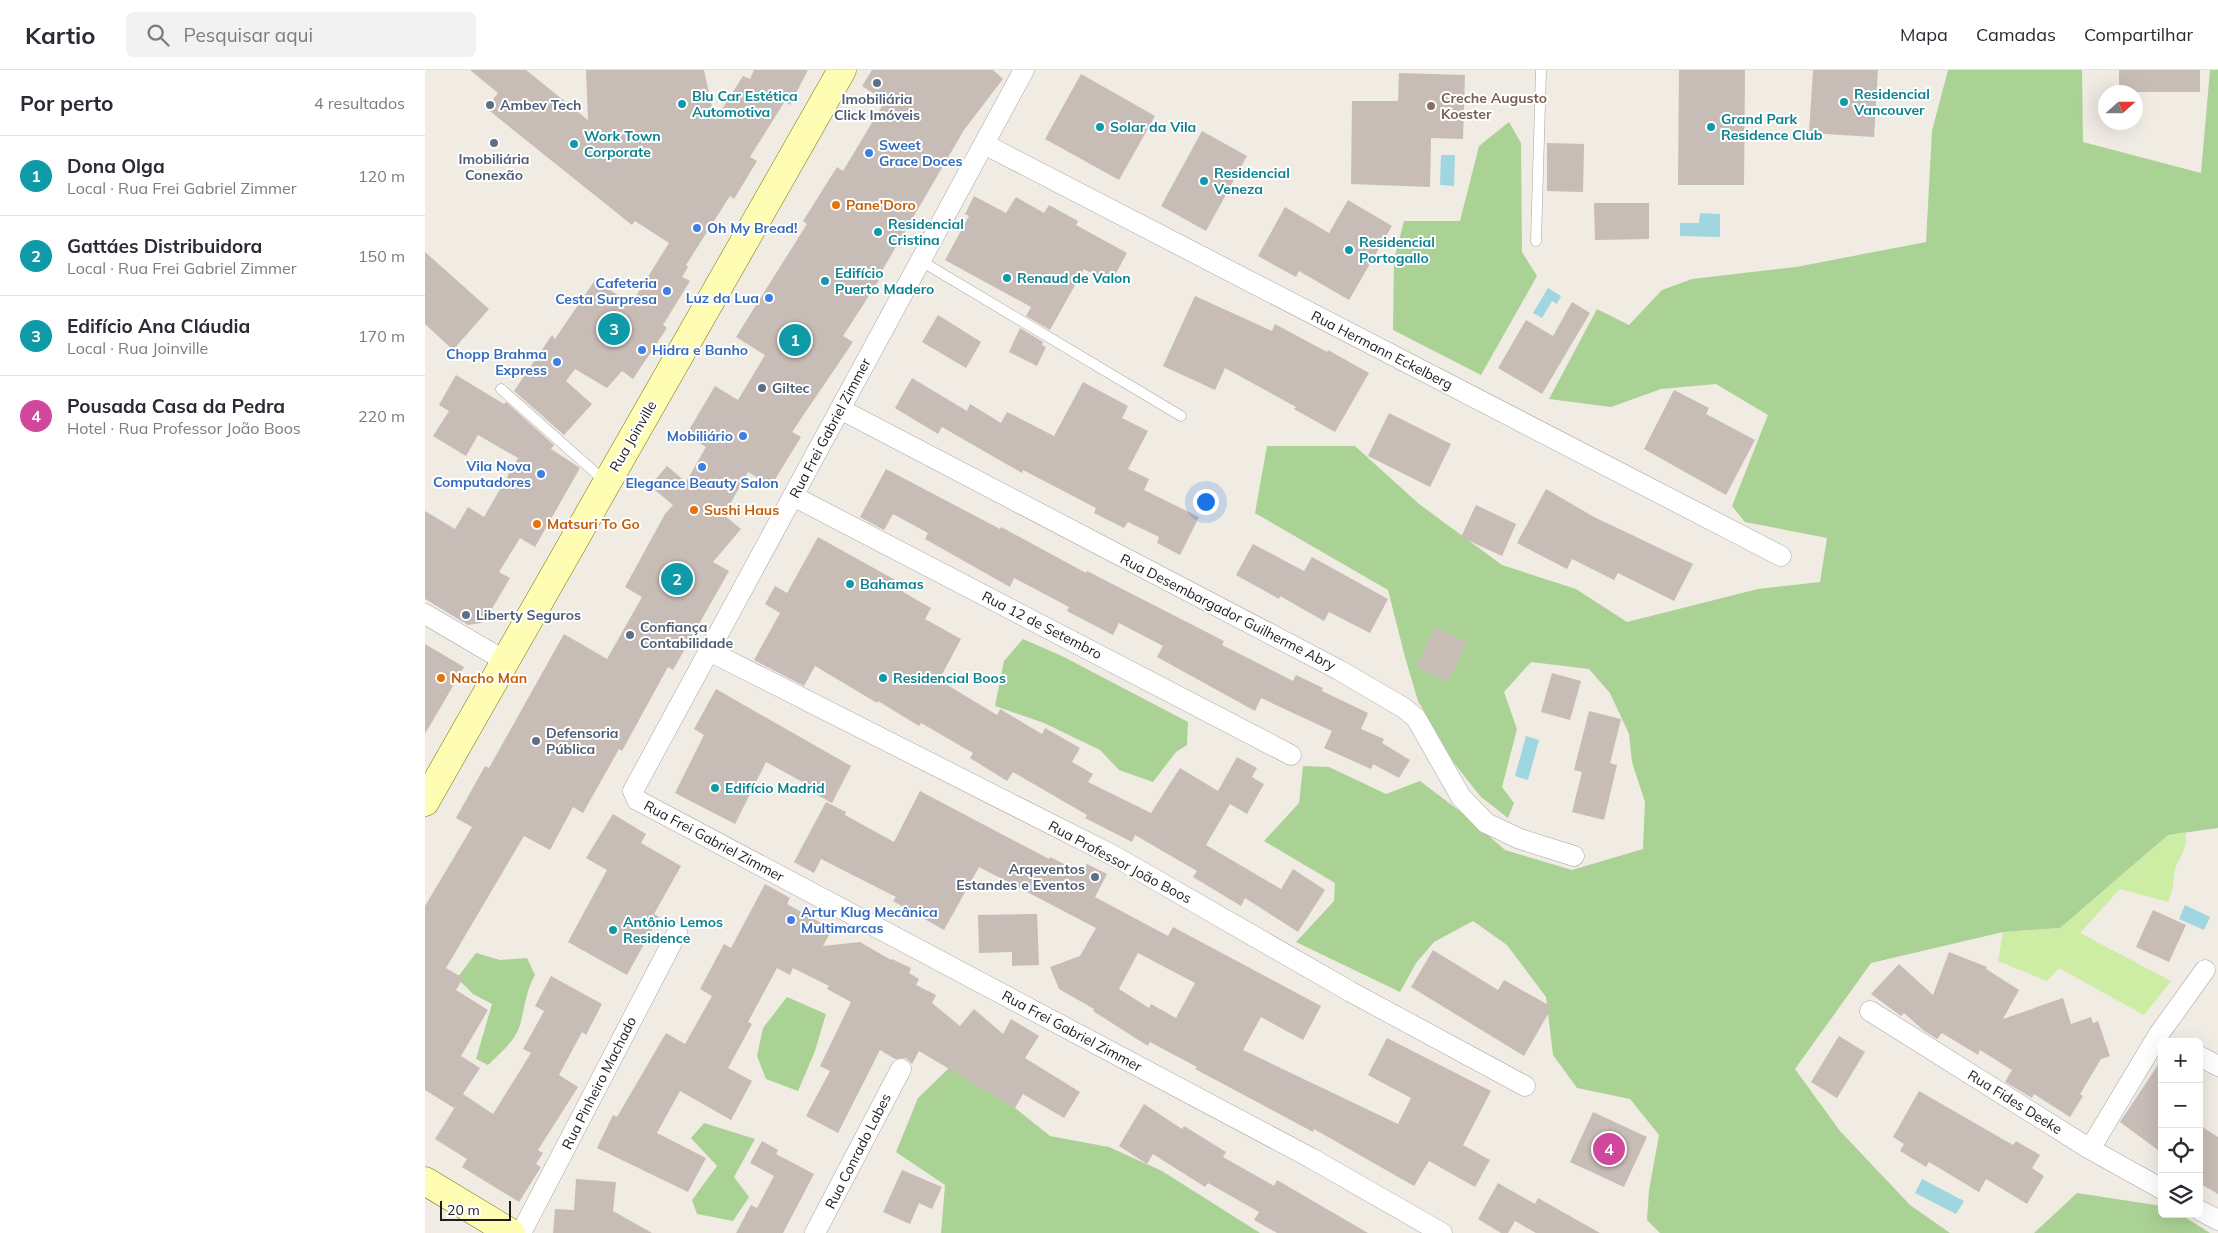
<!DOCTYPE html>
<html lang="pt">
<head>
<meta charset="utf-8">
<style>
	:root { --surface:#fff; --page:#f2f2f3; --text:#2b2b33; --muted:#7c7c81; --line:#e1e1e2; --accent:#cc000c }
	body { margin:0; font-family:Mulish,sans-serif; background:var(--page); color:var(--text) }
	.controls { position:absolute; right:15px; bottom:15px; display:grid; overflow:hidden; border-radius:8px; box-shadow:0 5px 20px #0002 }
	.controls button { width:45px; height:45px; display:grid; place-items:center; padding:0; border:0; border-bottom:1px solid var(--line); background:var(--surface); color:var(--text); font:25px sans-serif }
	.compass { position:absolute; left:1673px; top:15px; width:45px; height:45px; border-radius:50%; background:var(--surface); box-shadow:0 5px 20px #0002; rotate:69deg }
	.scale { position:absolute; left:15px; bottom:12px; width:71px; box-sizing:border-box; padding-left:5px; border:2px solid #1e1e1e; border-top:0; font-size:14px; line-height:18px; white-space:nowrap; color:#1e1e1e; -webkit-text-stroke:4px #fff; paint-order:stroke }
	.you { position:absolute; left:780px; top:431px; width:18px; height:18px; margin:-12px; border:4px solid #fff; border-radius:50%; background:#1a73e8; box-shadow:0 0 0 8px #1a73e833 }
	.badge { display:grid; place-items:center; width:32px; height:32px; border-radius:50%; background:var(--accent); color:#fff; font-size:16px; font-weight:700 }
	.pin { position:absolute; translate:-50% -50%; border:2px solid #fff; box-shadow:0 1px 5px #0006 }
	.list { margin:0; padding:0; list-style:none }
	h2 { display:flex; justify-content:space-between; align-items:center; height:65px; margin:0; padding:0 20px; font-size:21px }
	h2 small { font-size:16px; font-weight:400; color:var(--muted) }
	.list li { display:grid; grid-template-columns:32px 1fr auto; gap:15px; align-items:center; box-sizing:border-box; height:80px; padding:0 20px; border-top:1px solid var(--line) }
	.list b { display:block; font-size:19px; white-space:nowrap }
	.list p { margin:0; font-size:16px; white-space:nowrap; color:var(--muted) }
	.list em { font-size:16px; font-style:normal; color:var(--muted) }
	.icon { flex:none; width:28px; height:28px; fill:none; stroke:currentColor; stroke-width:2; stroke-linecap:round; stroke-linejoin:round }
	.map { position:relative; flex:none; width:1793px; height:1163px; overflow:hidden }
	header { display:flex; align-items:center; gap:30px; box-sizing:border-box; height:70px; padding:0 25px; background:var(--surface); border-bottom:1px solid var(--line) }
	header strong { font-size:24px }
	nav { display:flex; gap:28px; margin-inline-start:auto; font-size:18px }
	.search { width:350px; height:45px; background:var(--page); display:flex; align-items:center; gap:12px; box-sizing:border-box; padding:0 18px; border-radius:8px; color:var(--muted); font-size:19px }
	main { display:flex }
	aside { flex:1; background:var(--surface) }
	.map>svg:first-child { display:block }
</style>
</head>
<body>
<header>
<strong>Kartio</strong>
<div class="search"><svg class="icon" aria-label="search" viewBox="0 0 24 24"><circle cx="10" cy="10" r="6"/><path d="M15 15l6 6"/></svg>Pesquisar aqui</div>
<nav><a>Mapa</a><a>Camadas</a><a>Compartilhar</a></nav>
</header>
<main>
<aside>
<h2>Por perto<small>4 resultados</small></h2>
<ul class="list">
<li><span class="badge" style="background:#0f9aa8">1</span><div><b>Dona Olga</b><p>Local · Rua Frei Gabriel Zimmer</p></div><em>120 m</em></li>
<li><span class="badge" style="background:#0f9aa8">2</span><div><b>Gattáes Distribuidora</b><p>Local · Rua Frei Gabriel Zimmer</p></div><em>150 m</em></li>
<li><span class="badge" style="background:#0f9aa8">3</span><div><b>Edifício Ana Cláudia</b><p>Local · Rua Joinville</p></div><em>170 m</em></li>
<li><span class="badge" style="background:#d1479c">4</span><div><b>Pousada Casa da Pedra</b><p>Hotel · Rua Professor João Boos</p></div><em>220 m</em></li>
</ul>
</aside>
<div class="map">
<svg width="1793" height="1163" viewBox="0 0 1793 1163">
	<rect width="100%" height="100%" fill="#f0ebe3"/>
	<path fill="#cdeda5" d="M1761,763C1762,784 1752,787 1749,805C1748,816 1748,820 1743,832L1695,819L1655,863L1746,911L1719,945L1634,898L1622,911L1573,891L1578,862L1635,858L1743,765Z"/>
	<path fill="#abd295" d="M1523,0H1657L1658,72L1776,103L1785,0H1793V758L1743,765L1635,858L1578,862L1446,893L1370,999L1415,1061L1485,1135L1525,1163H1235L1222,1150L1224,1120L1234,1065L1205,1029L1152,1018L1128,985L1121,927L1082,875L1048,851L1009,872L991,893L975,922L871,872L909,831L910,813L839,771L874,733L878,696L904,697L961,724L995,711L1040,745L1080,780L1147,800L1218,779L1220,732L1207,692L1204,664L1185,623L1164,599L1106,592L1079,622L1092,659L1077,717L1089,733L1083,748L1055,726L1029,693L993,631L980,587L963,520L830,443L842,376H930L994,434L1077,495L1151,519L1202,552L1333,519L1395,512L1402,468L1320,452L1307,436L1343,345L1291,314L1236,319L1186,337L1124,329L1172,239L1204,255L1237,220L1267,209L1371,197L1501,172L1507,61Z
		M1084,52L1096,73L1097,182L1112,206L1056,305L968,260L969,190L979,151H1035L1054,76Z
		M598,569L639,587L763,652L762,675L751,682L728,712L694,700L675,680L619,653L570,636L579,591Z
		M51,883L75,890L102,888L110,905C100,922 100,940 94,958C88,973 74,984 63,995L51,989L67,934L48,924L32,908Z
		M362,927L401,944L390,981L373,1021L341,1009L332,986L338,958Z
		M524,998L590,1038L625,1066L684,1077L737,1101L835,1163H516L520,1115L471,1082L493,1028Z
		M279,1053L330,1069L309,1107L324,1127L308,1151L272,1144L267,1130L292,1096L266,1068Z
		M1652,1123L1737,1136V1144H1755L1785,1163H1609Z"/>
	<path fill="#a0d6e0" d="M1016,85H1030L1029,116L1015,115Z
		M1275,143L1295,144V167L1255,166V153H1274Z
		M1123,218L1136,226L1132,234L1127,231L1117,248L1108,243Z
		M1101,666L1114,670L1103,710L1090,706Z
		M1760,835L1785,847L1779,860L1754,849Z
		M1497,1109L1539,1131L1531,1144L1490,1123Z"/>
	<path fill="#c8bcb6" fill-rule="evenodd" d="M45,0H101L163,50L161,0H279L290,50L318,6L325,9L329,0H383L365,35L360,31L325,87L332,91L309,129L305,126L261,195L263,197L257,207L265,211L238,255L242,258L208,309L197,301L182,318L150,299L141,311L167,334L139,365L89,321L127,265L130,269L170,210L206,234L244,173L210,151L207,155L61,38L73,23Z
		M447,0H568L578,9L539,60L454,206L456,207L418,266L428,272L367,362L376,367L346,416L323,402L299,445L316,459L288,492L304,501L248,600L243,597L197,681L194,679L158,743L148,737L125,780L99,766L21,898L38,908L31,920L63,940L36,986L55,998L38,1024L68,1044L106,983L98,979L119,941L110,936L126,906L177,934L161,965L157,962L134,1005L153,1017L113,1080L118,1083L111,1094L116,1097L94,1132L37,1097L42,1089L10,1069L37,1026L29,1038L0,1020V836L47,757L31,748L60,696L64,698L139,564L182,589L217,527L200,517L240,444L248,435L225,416L242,396L261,412L281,377L261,365L290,316L313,330L340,285L311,267L382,154L378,151L412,97L418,101L460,31L437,16Z
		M1254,0H1320L1319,115H1253Z
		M1388,0H1453L1449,67L1384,63Z
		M1694,0H1775V22H1694Z
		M974,3L1040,5L1038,69L1006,68L1005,117L926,114L927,31H973Z
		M656,4L730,46L694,110L620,69Z
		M777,61L822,86L781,161L736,136Z
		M1122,73L1159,74L1158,122L1122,121Z
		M549,126L581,143L591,127L619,143L624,135L653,151L651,155L702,183L685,214L659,199L625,260L601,246L606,237L520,190L544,146L540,144Z
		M923,130L967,156L924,230L874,201L871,207L833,186L860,137L904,163Z
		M1169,133H1224V169L1170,170Z
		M0,182L64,239L28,280L0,254Z
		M770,226L847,261L850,254L902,282L903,280L944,303L910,362L869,339L871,337L800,298L790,320L738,296Z
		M1147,232L1165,243L1117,324L1073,298L1101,250L1128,266Z
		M513,245L556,272L541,298L497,272Z
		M595,258L618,272L617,275L621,277L612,296L584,282Z
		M31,305L79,334L81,332L129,375L126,379L155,398L110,477L95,468L74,502L85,508L61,549L56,553L43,555L0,529V441L30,459L43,437L59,447L93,388L53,365L41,386L8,366L24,341L14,335Z
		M487,308L542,341L545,334L576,353L582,342L629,366L658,312L703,336L697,348L723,361L703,399L724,409L719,420L774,447L755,485L732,473L734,467L703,452L699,458L669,443L671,438L598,400L597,403L517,357L513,364L470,338Z
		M1249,320L1284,338L1281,344L1330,370L1301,425L1219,379Z
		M964,343L1026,374L1005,417L943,386Z
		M461,399L575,459L576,457L661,503L662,501L799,571L797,575L868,611L871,605L898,618L897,621L943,643L936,659L959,669L957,673L985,690L974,708L948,694L946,699L899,678L907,661L836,628L830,641L732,587L738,576L694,553L688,565L642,541L644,537L589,508L585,517L500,469L503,463L468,444L459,460L435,447Z
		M1121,419L1169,447L1268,494L1249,531L1193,503L1189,510L1147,489L1142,499L1092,473Z
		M1051,435L1091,454L1077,486L1036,467Z
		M393,467L481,516L478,522L506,538L500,549L536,569L515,608L521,611L519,613L572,645L575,639L617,664L620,658L655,678L647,692L668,704L663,712L726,743L755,698L793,721L812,687L832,698L827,707L839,714L822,744L805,734L781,775L856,819L868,799L900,820L873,862L820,828L816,836L768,807L772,801L710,765L707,772L660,748L662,745L588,702L582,711L545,688L548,683L496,653L494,656L453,631L452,633L390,596L379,616L329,590L355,543L340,534L350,516L362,523Z
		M828,474L879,501L887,487L963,529L945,563L904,542L899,551L855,526L854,529L811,505Z
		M1010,557L1042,573L1022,612L991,597Z
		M0,574L39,597L0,664Z
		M1127,603L1156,611L1145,650L1116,642Z
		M291,619L426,696L407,733L383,720L385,716L341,692L310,754L250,723L279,665L269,659Z
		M1164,641L1196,649L1185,693L1192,695L1179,750L1147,742L1157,702L1149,700Z
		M495,721L624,789L625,787L657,803L662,794L682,804L670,827L743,866L748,857L896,936L878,970L836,947L818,980L973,1054L986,1028L943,1005L962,968L1066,1021L1038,1075L1065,1090L1050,1117L1004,1091L989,1116L889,1059L888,1062L770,999L772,997L725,972L723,976L668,941L669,939L634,919L625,897L655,886L671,858L554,797L519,860L468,831L471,827L396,789L389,803L369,792L401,732L421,742L420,745L469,772ZM713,883L770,913L751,948L726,934L724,938L694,919Z
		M188,744L221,764L216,773L256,796L229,844L234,847L202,905L143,872L182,800L161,788Z
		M340,814L365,828L362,834L407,859L398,876L435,872L466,890L467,889L486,898L484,903L494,909L491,915L511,925L507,933L535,956L549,939L578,964L586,949L614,966L600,988L655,1022L639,1048L598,1024L590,1038L494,981L487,994L481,988L470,989L455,980L413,1063L381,1046L405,1001L395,996L426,932L402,919L404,916L368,898L365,905L352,898L323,952L327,954L303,998L327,1011L306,1050L255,1021L232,1063L281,1088L263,1122L172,1078L188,1045L192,1047L241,963L260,974L287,926L275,919L299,874L306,878Z
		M1728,840L1761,855L1744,892L1711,877Z
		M612,844L614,895L587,896V882L554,883L553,845Z
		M1008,880L1073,920L1079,910L1127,937L1099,986L986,917Z
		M1524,882L1562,897L1561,899L1594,920L1578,949L1638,928L1646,954L1666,947L1668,953L1673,951L1685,986L1676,989L1655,1024L1658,1026L1645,1047L1609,1024L1607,1028L1580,1012L1587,1000L1555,980L1553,985L1517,963L1512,969L1498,960L1479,943L1476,946L1446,924L1474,894L1508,925Z
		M1414,966L1440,982L1412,1028L1386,1012Z
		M1737,989V1083L1695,1052Z
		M1494,1021L1588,1075L1591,1071L1615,1085L1607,1098L1619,1106L1602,1134L1561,1109L1554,1122L1504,1092L1501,1097L1475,1081L1479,1074L1468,1067Z
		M719,1034L757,1059L759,1056L801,1082L798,1087L849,1116L852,1110L943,1163H852L829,1150L834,1142L783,1113L780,1117L728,1084L722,1094L694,1076Z
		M1168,1042L1222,1067L1199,1117L1145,1092Z
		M1774,1055L1793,1067V1124L1774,1113Z
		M337,1071L353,1080L351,1084L389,1104L358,1163H311L326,1135L332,1138L349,1106L325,1093Z
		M477,1100L517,1117L507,1139L494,1133L485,1154L458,1142Z
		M151,1109L191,1112L188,1141L227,1163H128L130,1139L149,1140Z
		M1073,1113L1110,1134L1113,1128L1175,1163H1111L1090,1151L1083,1163H1076L1053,1149Z"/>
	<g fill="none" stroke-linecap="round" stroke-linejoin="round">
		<g stroke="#a5a5a5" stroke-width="11">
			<path id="lane" d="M1111,171L1116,0
				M496,191L756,346
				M76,319L181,412"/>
		</g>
		<g stroke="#a5a5a5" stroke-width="21">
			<path id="street" d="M599,0L208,721L212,730L886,1088L1017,1163
				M559,74L1356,486
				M415,339L914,600L979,638L991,648L1036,727L1061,753L1095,769L1149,786
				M368,426L866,685
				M0,544L80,591
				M284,581L691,787L926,922L1100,1016
				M1445,941L1665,1079L1737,1119
				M1774,986L1793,996
				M1665,1079L1734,964L1780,900
				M1774,1140L1793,1150
				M96,1163L252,863
				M390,1163L476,999"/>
		</g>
		<g stroke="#747a00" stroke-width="29">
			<path id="secondary" d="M0,732L417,0
				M0,1111L86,1163"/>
		</g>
		<use href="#lane" stroke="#fff" stroke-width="10"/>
		<use href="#street" stroke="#fff" stroke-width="20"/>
		<use href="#secondary" stroke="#fefdb3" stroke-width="28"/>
	</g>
	<g fill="#5c6f8a" stroke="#fff" stroke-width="2">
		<circle cx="452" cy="13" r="5"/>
		<circle cx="65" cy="35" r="5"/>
		<circle cx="69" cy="73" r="5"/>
		<circle cx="337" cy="318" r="5"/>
		<circle cx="41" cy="545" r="5"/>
		<circle cx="205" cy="565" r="5"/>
		<circle cx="111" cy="671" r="5"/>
		<circle cx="670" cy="807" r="5"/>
	</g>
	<g fill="#0f9aa8" stroke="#fff" stroke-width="2">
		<circle cx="1419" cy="32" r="5"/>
		<circle cx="257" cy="34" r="5"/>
		<circle cx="675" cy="57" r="5"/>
		<circle cx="1286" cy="57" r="5"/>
		<circle cx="149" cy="74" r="5"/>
		<circle cx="779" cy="111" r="5"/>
		<circle cx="453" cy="162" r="5"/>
		<circle cx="924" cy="180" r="5"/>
		<circle cx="582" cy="208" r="5"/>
		<circle cx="400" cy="211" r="5"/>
		<circle cx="425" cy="514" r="5"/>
		<circle cx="458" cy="608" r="5"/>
		<circle cx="290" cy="718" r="5"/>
		<circle cx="188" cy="860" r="5"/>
	</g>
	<circle fill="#8d6e63" stroke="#fff" stroke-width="2" cx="1006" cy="36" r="5"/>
	<g fill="#3f7fe0" stroke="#fff" stroke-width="2">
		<circle cx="444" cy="83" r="5"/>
		<circle cx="272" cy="158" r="5"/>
		<circle cx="242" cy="221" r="5"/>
		<circle cx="344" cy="228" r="5"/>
		<circle cx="217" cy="280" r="5"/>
		<circle cx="132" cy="292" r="5"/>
		<circle cx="318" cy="366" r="5"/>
		<circle cx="277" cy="397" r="5"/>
		<circle cx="116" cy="404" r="5"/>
		<circle cx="366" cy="850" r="5"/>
	</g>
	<g fill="#e8710a" stroke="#fff" stroke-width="2">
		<circle cx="411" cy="135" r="5"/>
		<circle cx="269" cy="440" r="5"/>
		<circle cx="112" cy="454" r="5"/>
		<circle cx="16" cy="608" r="5"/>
	</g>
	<g text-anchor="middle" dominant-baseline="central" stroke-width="4" stroke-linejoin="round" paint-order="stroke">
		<g font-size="14" font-weight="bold" fill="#0d838f" stroke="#fff" text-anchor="start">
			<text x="1429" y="24">Residencial<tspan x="1429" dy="16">Vancouver</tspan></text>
			<text x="267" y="26">Blu Car Estética<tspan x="267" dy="16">Automotiva</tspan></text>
			<text x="1296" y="49">Grand Park<tspan x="1296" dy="16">Residence Club</tspan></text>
			<text x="685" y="57">Solar da Vila</text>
			<text x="159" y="66">Work Town<tspan x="159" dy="16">Corporate</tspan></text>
			<text x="789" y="103">Residencial<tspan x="789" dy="16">Veneza</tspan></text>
			<text x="463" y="154">Residencial<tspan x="463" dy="16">Cristina</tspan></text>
			<text x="934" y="172">Residencial<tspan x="934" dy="16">Portogallo</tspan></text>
			<text x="410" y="203">Edifício<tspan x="410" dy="16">Puerto Madero</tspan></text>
			<text x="592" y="208">Renaud de Valon</text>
			<text x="435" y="514">Bahamas</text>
			<text x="468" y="608">Residencial Boos</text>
			<text x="300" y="718">Edifício Madrid</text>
			<text x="198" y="852">Antônio Lemos<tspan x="198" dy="16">Residence</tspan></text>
		</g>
		<g font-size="14" font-weight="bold" fill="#785e54" stroke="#fff" text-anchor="start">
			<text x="1016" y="28">Creche Augusto<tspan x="1016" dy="16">Koester</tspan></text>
		</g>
		<g font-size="14" font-weight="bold" fill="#4e5e75" stroke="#fff" text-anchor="start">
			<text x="452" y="29" text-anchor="middle">Imobiliária<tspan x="452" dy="16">Click Imóveis</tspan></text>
			<text x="75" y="35">Ambev Tech</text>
			<text x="69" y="89" text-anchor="middle">Imobiliária<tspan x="69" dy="16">Conexão</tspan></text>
			<text x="347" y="318">Giltec</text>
			<text x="51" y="545">Liberty Seguros</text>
			<text x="215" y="557">Confiança<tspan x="215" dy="16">Contabilidade</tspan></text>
			<text x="121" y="663">Defensoria<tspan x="121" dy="16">Pública</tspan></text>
			<text x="660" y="799" text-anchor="end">Arqeventos<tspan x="660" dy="16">Estandes e Eventos</tspan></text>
		</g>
		<g font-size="14" font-weight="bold" fill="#366cbe" stroke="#fff" text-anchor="end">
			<text x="454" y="75" text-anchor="start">Sweet<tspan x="454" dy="16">Grace Doces</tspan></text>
			<text x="282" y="158" text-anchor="start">Oh My Bread!</text>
			<text x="232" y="213">Cafeteria<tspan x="232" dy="16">Cesta Surpresa</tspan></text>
			<text x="334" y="228">Luz da Lua</text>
			<text x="227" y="280" text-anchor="start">Hidra e Banho</text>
			<text x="122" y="284">Chopp Brahma<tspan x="122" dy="16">Express</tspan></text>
			<text x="308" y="366">Mobiliário</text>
			<text x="106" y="396">Vila Nova<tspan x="106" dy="16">Computadores</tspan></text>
			<text x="277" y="413" text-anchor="middle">Elegance Beauty Salon</text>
			<text x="376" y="842" text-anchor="start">Artur Klug Mecânica<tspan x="376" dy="16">Multimarcas</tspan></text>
		</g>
		<g font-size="14" font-weight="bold" fill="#c56008" stroke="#fff" text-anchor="start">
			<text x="421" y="135">Pane'Doro</text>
			<text x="279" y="440">Sushi Haus</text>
			<text x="122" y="454">Matsuri To Go</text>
			<text x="26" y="608">Nacho Man</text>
		</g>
		<g font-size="14" fill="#1e1e1e" stroke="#fff">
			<text transform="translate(957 280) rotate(27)">Rua Hermann Eckelberg</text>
			<text transform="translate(405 358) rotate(-62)">Rua Frei Gabriel Zimmer</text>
			<text transform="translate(208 366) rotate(-60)">Rua Joinville</text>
			<text transform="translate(803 542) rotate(27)">Rua Desembargador Guilherme Abry</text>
			<text transform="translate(617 555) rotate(27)">Rua 12 de Setembro</text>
			<text transform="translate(289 771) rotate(28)">Rua Frei Gabriel Zimmer</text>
			<text transform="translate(695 792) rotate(28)">Rua Professor João Boos</text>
			<text transform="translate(647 961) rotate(28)">Rua Frei Gabriel Zimmer</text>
			<text transform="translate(174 1013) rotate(-63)">Rua Pinheiro Machado</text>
			<text transform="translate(1590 1032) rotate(32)">Rua Fides Deeke</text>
			<text transform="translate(433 1081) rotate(-63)">Rua Conrado Labes</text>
		</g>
	</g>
</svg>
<div class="controls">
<button>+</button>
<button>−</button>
<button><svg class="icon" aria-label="locate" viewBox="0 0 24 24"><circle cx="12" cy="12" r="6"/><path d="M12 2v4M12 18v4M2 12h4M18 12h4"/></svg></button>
<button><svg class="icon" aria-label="layers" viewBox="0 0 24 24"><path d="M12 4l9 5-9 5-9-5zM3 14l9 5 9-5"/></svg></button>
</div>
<svg class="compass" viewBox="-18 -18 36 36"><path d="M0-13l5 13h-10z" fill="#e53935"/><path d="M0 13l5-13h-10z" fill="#7c7c81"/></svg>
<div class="scale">20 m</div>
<div class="you"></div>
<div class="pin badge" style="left:370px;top:270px;background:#0f9aa8">1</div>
<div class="pin badge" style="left:252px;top:509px;background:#0f9aa8">2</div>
<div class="pin badge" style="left:189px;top:259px;background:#0f9aa8">3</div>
<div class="pin badge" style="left:1184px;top:1079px;background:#d1479c">4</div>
</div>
</main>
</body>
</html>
